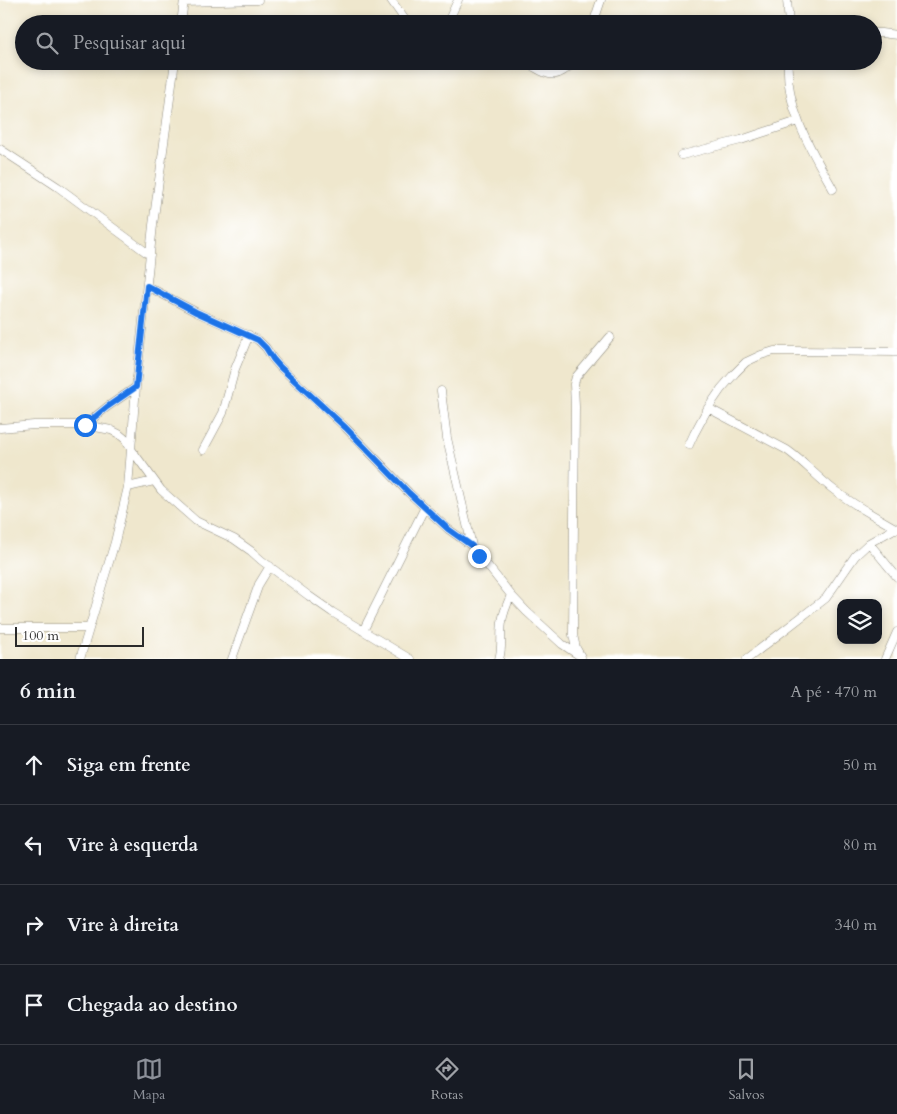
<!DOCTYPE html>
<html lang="pt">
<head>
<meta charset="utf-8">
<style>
	:root { --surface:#171b24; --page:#20242c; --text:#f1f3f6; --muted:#9ea1a6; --line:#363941; --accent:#8c9099 }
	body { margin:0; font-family:Cardo,serif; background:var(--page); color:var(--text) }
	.controls { position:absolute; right:15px; bottom:15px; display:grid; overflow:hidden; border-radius:10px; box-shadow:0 2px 8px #0003 }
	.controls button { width:45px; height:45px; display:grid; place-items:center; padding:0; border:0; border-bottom:1px solid var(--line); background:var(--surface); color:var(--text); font:25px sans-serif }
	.scale { position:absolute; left:15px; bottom:12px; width:129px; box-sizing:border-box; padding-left:5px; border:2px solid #2b2b2b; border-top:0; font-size:14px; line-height:18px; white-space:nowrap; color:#2b2b2b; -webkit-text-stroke:4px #fff; paint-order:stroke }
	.stop { position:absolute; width:15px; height:15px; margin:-11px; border:4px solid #1a73e8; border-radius:50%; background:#fff }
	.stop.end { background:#1a73e8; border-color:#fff; box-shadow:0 1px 5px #0008 }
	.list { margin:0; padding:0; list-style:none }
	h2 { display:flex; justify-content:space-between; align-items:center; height:65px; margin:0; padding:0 20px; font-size:21px }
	h2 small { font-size:16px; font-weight:400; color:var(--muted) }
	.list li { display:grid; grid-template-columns:32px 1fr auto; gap:15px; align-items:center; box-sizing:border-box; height:80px; padding:0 20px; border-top:1px solid var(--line) }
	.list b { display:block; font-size:19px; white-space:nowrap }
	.list em { font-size:16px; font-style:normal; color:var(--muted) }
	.icon { flex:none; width:28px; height:28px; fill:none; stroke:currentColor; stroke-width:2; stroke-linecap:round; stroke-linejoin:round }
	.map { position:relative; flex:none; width:897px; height:659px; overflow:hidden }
	.search { position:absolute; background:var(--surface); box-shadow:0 2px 8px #0003; left:15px; right:15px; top:15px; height:55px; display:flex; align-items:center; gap:12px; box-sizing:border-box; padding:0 18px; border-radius:28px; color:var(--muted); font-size:19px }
	.sheet { height:385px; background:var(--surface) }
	nav { display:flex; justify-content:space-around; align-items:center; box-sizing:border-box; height:70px; border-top:1px solid var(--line); background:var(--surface); font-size:14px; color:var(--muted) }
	nav a { display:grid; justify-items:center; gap:2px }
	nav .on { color:var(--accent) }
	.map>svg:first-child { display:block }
</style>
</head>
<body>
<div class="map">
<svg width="897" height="659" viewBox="0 0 897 659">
	<rect width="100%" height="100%" fill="#fff"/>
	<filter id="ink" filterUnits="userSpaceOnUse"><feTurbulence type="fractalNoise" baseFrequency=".02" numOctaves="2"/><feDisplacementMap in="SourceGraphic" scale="10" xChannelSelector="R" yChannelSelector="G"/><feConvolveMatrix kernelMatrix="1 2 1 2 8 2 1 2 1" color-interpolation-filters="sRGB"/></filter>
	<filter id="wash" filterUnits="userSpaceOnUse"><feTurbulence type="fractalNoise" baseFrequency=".0096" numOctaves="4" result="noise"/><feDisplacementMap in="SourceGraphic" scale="20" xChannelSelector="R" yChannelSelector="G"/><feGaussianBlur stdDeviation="1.12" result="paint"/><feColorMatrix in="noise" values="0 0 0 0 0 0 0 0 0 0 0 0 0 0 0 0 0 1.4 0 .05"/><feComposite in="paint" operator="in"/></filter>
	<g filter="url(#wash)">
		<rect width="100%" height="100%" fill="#efe7cd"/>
	</g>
	<g filter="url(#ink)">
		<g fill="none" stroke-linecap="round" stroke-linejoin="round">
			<g stroke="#8d897c" stroke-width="9">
				<path id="minor" d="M391,0L408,24
					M787,0L789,24
					M184,2L258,0
					M181,24L184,0
					M447,24L458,0
					M593,24L601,0
					M873,33H881L897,35
					M522,61C547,72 552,85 575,61
					M788,61C785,108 811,150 833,189
					M0,149L58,187L150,255
					M682,155L741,140L798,121
					M147,286L196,312L258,340L266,348L273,359L280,367L346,428L409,493L448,529L472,546L511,595L526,611L562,644L580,656
					M441,391L447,438L472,546
					M708,408L787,450C804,462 818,478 834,490C854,505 876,517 897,529
					M85,425L107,407L136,387
					M0,428L34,425H85L111,430L119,434L125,439L131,449L161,490L196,521L234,539L251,551L261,560L309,596L332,612L410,659
					M689,445L694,434L708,408L721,389L735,373L746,362L761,355L774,351H792L897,352
					M203,450L223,413L235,369L249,335
					M128,487L154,481
					M869,543L897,577
					M0,628H89
					M363,631L425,507
					M581,657L576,648L573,635L575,407L574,384L576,377L610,337
					M80,659L115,542L128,487L136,387L153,225L175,61
					M232,659L259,584L270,566
					M499,659C503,647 500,635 502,622C503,613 507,604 511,595
					M747,659L826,598L855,556L869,543L896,528
					M885,659L897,632"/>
			</g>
			<use href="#minor" stroke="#fff" stroke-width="8"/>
		</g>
	</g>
	<g fill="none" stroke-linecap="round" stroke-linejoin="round" filter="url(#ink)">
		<path stroke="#1a73e8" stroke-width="6" d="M85,425L107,407L136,387L147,286L196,312L258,340L266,348L273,359L280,367L346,428L409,493L448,529L472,546L479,556"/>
	</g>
</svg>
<div class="controls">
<button><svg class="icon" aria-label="layers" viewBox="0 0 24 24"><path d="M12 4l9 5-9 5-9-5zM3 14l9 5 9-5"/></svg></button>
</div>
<div class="scale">100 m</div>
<div class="stop" style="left:85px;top:425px"></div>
<div class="stop end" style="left:479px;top:556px"></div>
<div class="search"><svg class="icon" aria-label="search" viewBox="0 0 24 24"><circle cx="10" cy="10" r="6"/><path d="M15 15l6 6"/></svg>Pesquisar aqui</div>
</div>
<section class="sheet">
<h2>6 min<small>A pé · 470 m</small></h2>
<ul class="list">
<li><svg class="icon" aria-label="ahead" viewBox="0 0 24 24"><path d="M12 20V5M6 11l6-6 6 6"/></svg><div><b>Siga em frente</b></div><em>50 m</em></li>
<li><svg class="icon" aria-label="left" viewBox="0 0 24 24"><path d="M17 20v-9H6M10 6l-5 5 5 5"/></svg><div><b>Vire à esquerda</b></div><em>80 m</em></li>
<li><svg class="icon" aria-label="right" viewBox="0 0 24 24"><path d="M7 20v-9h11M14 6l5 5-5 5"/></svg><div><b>Vire à direita</b></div><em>340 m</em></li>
<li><svg class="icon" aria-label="arrive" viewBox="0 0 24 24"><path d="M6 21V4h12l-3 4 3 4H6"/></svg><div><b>Chegada ao destino</b></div></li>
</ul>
</section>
<nav>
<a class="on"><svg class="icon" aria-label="map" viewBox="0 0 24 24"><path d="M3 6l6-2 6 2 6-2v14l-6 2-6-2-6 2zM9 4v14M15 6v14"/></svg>Mapa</a>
<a><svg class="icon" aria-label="directions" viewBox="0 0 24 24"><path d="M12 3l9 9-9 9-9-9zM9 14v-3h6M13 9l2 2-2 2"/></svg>Rotas</a>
<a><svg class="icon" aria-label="saved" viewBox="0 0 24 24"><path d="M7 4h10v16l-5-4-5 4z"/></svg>Salvos</a>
</nav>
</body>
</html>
